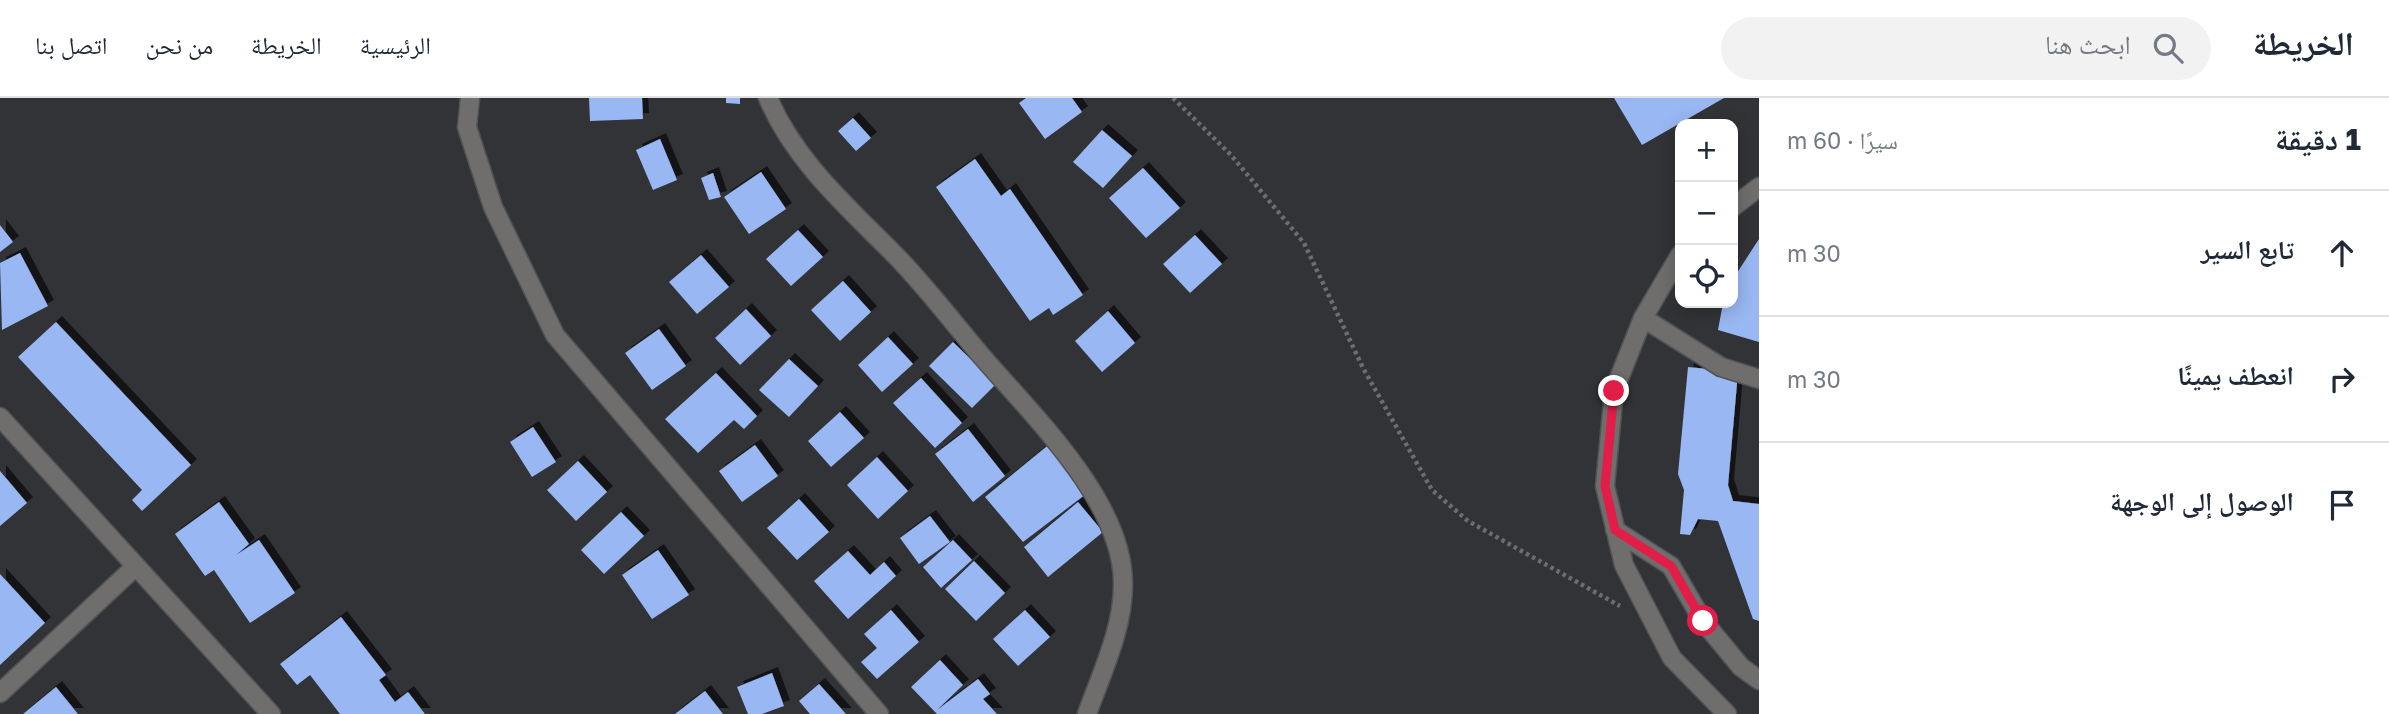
<!DOCTYPE html>
<html lang="ar">
<head>
<meta charset="utf-8">
<style>
	:root { --surface:#fff; --page:#f2f2f3; --text:#1f2937; --muted:#747a83; --line:#e0e1e3 }
	body { margin:0; font-family:"Golos Text","Noto Naskh Arabic",sans-serif; background:var(--page); color:var(--text); direction:rtl }
	.controls { position:absolute; right:21px; top:21px; display:grid; overflow:hidden; border-radius:14px; box-shadow:0 4px 18px #0003 }
	.controls button { width:63px; height:63px; display:grid; place-items:center; padding:0; border:0; border-bottom:2px solid var(--line); background:var(--surface); color:var(--text); font:35px sans-serif }
	.stop { position:absolute; width:21px; height:21px; margin:-16px; border:5px solid #e11d48; border-radius:50%; background:#fff }
	.stop.end { background:#e11d48; border-color:#fff; box-shadow:0 2px 7px #0008 }
	.list { margin:0; padding:0; list-style:none }
	h2 { display:flex; justify-content:space-between; align-items:center; height:91px; margin:0; padding:0 28px; font-size:30px }
	h2 small { font-size:23px; font-weight:400; color:var(--muted) }
	.list li { display:grid; grid-template-columns:46px 1fr auto; gap:21px; align-items:center; box-sizing:border-box; height:126px; padding:0 28px; border-top:2px solid var(--line) }
	.list b { display:block; font-size:26px; white-space:nowrap }
	.list em { font-size:23px; font-style:normal; color:var(--muted) }
	.icon { flex:none; width:38px; height:38px; fill:none; stroke:currentColor; stroke-width:2; stroke-linecap:round; stroke-linejoin:round }
	.map { position:relative; flex:none; width:1759px; height:616px; overflow:hidden; direction:ltr }
	header { display:flex; align-items:center; gap:42px; box-sizing:border-box; height:98px; padding:0 35px; background:var(--surface); border-bottom:2px solid var(--line) }
	header strong { font-size:33px }
	nav { display:flex; gap:38px; margin-inline-start:auto; font-size:24px }
	.search { width:490px; height:63px; background:var(--page); display:flex; align-items:center; gap:18px; box-sizing:border-box; padding:0 24px; border-radius:38px; color:var(--muted); font-size:26px }
	main { display:flex }
	aside { flex:1; background:var(--surface) }
	.map>svg:first-child { display:block }
</style>
</head>
<body>
<header>
<strong>الخريطة</strong>
<div class="search"><svg class="icon" aria-label="search" viewBox="0 0 24 24"><circle cx="10" cy="10" r="6"/><path d="M15 15l6 6"/></svg>ابحث هنا</div>
<nav><a>الرئيسية</a><a>الخريطة</a><a>من نحن</a><a>اتصل بنا</a></nav>
</header>
<main>
<aside>
<h2>1 دقيقة<small>سيرًا · 60 m</small></h2>
<ul class="list">
<li><svg class="icon" aria-label="ahead" viewBox="0 0 24 24"><path d="M12 20V5M6 11l6-6 6 6"/></svg><div><b>تابع السير</b></div><em>30 m</em></li>
<li><svg class="icon" aria-label="right" viewBox="0 0 24 24"><path d="M7 20v-9h11M14 6l5 5-5 5"/></svg><div><b>انعطف يمينًا</b></div><em>30 m</em></li>
<li><svg class="icon" aria-label="arrive" viewBox="0 0 24 24"><path d="M6 21V4h12l-3 4 3 4H6"/></svg><div><b>الوصول إلى الوجهة</b></div></li>
</ul>
</aside>
<div class="map">
<svg width="1759" height="616" viewBox="0 0 1759 616">
	<defs>
		<filter id="shadow"><feDropShadow dx="6" dy="-6" stdDeviation="0" flood-color="#0009"/></filter>
	</defs>
	<rect width="100%" height="100%" fill="#313336"/>
	<path fill="#99b7f2" filter="url(#shadow)" d="M589,0H642L643,21L590,23Z
		M726,0H740V6L726,5Z
		M1026,0H1072L1082,14L1045,41L1019,5Z
		M1614,0H1724L1642,47Z
		M853,20L871,40L856,53L838,33Z
		M1102,32L1132,58L1103,90L1073,64Z
		M660,41L677,82L653,92L636,52Z
		M975,61L1001,98L1010,91L1083,197L1053,217L1049,210L1030,223L936,89Z
		M1143,70L1180,110L1146,140L1109,100Z
		M761,74L786,111L749,136L724,99Z
		M713,75L721,99L709,102L701,80Z
		M0,127L13,144L0,154Z
		M798,132L823,159L791,188L766,161Z
		M1195,137L1222,166L1190,195L1163,166Z
		M1759,141V244L1718,232L1723,205H1733V181Z
		M20,155L48,208L2,232L0,165Z
		M701,157L729,189L697,216L669,184Z
		M843,183L871,214L840,243L811,212Z
		M746,211L771,238L740,267L715,240Z
		M1108,213L1135,245L1102,274L1075,243Z
		M56,224L191,367L142,413L132,402L142,392L18,259Z
		M659,231L686,268L652,292L625,255Z
		M888,239L913,266L882,294L858,267Z
		M953,244L996,286L972,310L929,268Z
		M789,261L818,288L789,319L759,292Z
		M1688,269L1738,274L1728,387L1733,403L1759,406V523L1753,521L1718,423L1698,421L1690,437L1680,436L1684,392L1678,376Z
		M716,275L757,318L744,331L734,322L698,355L665,321Z
		M921,280L962,325L935,350L893,305Z
		M840,314L864,340L831,369L808,343Z
		M533,329L556,364L532,379L510,344Z
		M968,331L1005,378L973,404L935,356Z
		M1051,345L1090,393L1023,444L985,399Z
		M755,347L778,378L742,404L719,373Z
		M877,359L908,393L878,421L847,387Z
		M578,363L607,394L576,423L547,392Z
		M0,373L27,405L0,428Z
		M799,401L829,434L797,462L767,430Z
		M219,404L249,446L236,457L259,442L295,495L250,525L214,472L205,478L175,436Z
		M1078,404L1103,434L1048,479L1024,449Z
		M621,414L644,438L604,476L581,452Z
		M930,418L950,444L919,466L900,440Z
		M953,442L972,462L941,490L923,469Z
		M658,452L689,497L652,521L622,477Z
		M848,453L870,477L884,464L896,478L848,521L814,483Z
		M974,463L1005,495L976,523L945,491Z
		M0,476L45,525L0,567Z
		M891,512L919,544L877,581L861,564L877,550L864,536Z
		M1025,512L1050,539L1018,568L993,541Z
		M341,519L386,577L379,582L395,604L408,594L425,616H340L310,577L297,587L280,566Z
		M940,562L963,587L937,612L978,581L990,596L983,601L997,616H937L911,589Z
		M772,575L784,608L762,616H748L737,589Z
		M819,586L846,616H810L799,603Z
		M56,589L78,616H23Z
		M705,593L723,616H675Z"/>
	<g fill="none" stroke-linecap="round" stroke-linejoin="round">
		<g stroke="#505255" stroke-width="21">
			<path id="minor" d="M470,0L467,29L493,109L555,237L879,616
				M768,0C795,64 849,110 897,159C926,189 952,223 979,255C1030,315 1122,401 1123,484C1124,529 1102,574 1087,616
				M1733,109L1759,89
				M1680,157L1643,220L1614,293L1605,388L1624,467L1672,560L1727,616
				M1643,220L1721,269L1759,281
				M0,319L271,616
				M1615,432L1671,468L1703,523L1741,569L1759,582
				M0,595L136,468"/>
		</g>
		<path stroke="#6c6d70" stroke-width="4.5" stroke-dasharray="3.5 3.5" stroke-linecap="butt" d="M1173,0L1231,57L1304,145L1363,270L1432,392L1468,423L1620,508"/>
		<use href="#minor" stroke="#6f6e6d" stroke-width="18"/>
	</g>
	<g fill="none" stroke-linecap="round" stroke-linejoin="round">
		<path stroke="#e11d48" stroke-width="9" d="M1614,293L1605,388L1615,432L1671,468L1703,523"/>
	</g>
</svg>
<div class="controls">
<button>+</button>
<button>−</button>
<button><svg class="icon" aria-label="locate" viewBox="0 0 24 24"><circle cx="12" cy="12" r="6"/><path d="M12 2v4M12 18v4M2 12h4M18 12h4"/></svg></button>
</div>
<div class="stop" style="left:1703px;top:523px"></div>
<div class="stop end" style="left:1614px;top:293px"></div>
</div>
</main>
</body>
</html>
